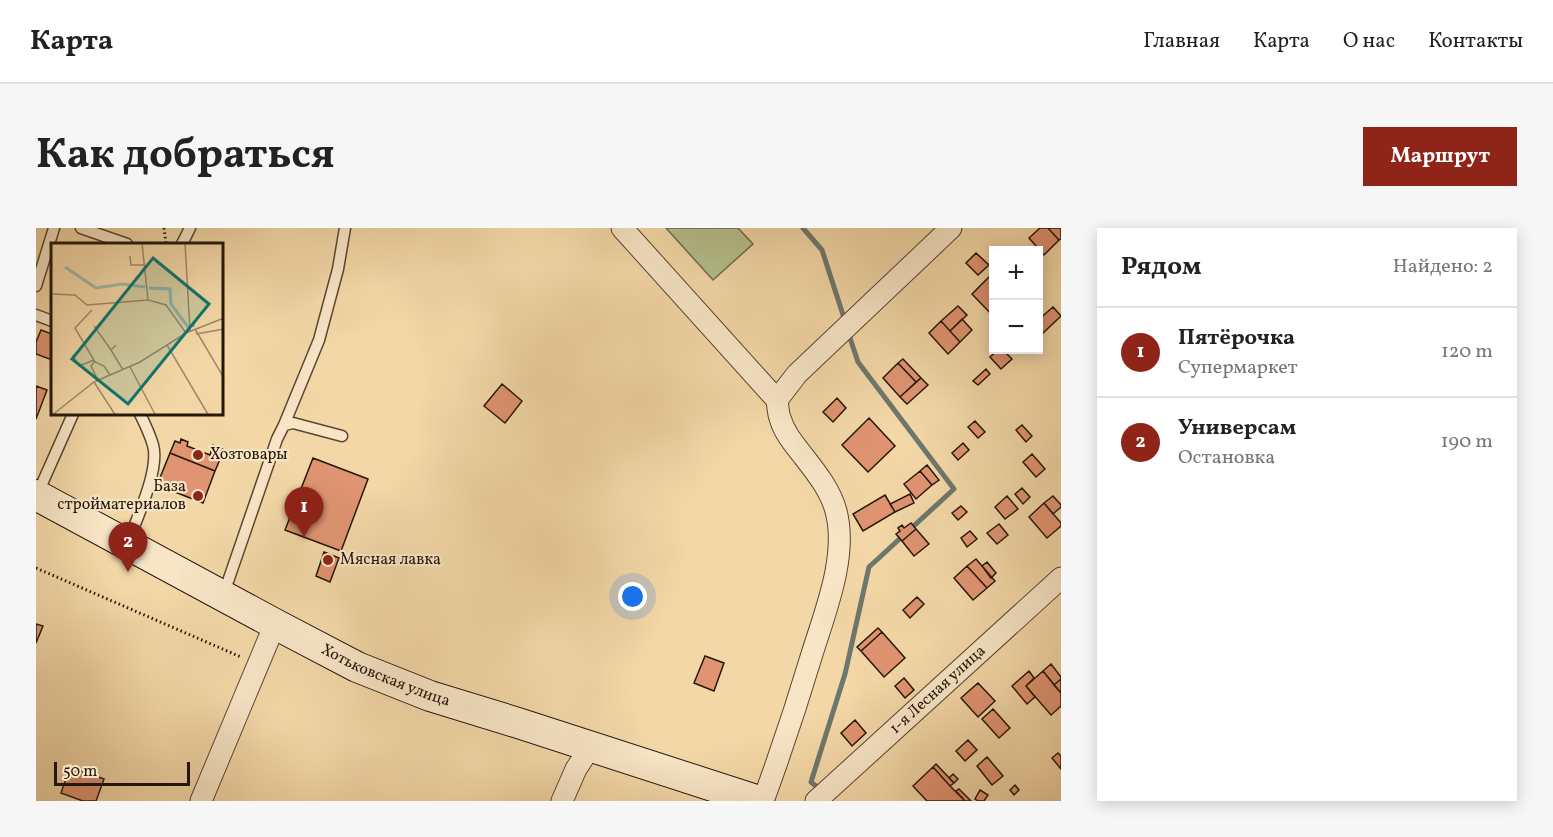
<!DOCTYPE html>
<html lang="ru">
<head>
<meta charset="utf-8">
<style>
	:root { --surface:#fff; --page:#f6f6f6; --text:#222; --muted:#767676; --line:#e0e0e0; --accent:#8f2418 }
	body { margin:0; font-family:Vollkorn,serif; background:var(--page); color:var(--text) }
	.controls { position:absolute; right:18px; top:18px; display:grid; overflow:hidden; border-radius:0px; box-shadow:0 3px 15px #0003 }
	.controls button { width:54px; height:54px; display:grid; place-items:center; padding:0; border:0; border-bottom:2px solid var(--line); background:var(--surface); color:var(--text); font:30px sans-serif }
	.scale { position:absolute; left:18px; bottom:15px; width:136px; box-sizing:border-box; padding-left:6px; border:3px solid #26160b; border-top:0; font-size:16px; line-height:21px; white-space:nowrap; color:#26160b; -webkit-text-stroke:4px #f7e5c6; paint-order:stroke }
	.you { position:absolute; left:597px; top:369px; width:21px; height:21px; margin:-15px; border:4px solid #fff; border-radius:50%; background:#1a73e8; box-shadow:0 0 0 9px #1a73e833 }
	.badge { display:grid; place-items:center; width:39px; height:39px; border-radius:50%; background:var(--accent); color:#fff; font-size:20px; font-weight:700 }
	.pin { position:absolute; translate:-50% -50px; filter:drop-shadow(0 2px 3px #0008) }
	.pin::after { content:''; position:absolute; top:32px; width:21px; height:18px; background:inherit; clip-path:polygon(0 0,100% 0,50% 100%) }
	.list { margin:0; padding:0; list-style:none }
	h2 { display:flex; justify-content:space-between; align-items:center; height:78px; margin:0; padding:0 24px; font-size:26px }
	h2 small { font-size:20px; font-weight:400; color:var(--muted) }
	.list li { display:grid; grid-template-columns:39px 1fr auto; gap:18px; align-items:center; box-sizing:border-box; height:90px; padding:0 24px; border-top:2px solid var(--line) }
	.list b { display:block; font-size:22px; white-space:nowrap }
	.list p { margin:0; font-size:20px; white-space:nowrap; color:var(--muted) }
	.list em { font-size:20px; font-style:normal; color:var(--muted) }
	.map { position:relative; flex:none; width:1025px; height:573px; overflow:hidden; border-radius:0px }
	header { display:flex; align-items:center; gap:36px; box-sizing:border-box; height:84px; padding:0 30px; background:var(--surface); border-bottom:2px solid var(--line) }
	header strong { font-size:28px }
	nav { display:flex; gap:33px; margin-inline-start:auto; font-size:21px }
	.intro { display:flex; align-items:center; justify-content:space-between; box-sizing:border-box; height:144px; padding:0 36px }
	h1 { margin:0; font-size:42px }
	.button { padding:15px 27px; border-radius:0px; background:var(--accent); color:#fff; font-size:21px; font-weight:700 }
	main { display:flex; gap:36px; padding:0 36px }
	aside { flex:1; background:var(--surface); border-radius:0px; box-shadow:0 3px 15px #0003 }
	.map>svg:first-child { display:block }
</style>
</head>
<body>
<header>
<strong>Карта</strong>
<nav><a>Главная</a><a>Карта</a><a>О нас</a><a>Контакты</a></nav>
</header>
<div class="intro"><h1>Как добраться</h1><a class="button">Маршрут</a></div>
<main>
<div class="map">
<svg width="1025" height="573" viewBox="0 0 1025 573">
	<rect width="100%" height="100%" fill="#f3d7a7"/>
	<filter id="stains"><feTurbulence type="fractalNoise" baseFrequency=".00333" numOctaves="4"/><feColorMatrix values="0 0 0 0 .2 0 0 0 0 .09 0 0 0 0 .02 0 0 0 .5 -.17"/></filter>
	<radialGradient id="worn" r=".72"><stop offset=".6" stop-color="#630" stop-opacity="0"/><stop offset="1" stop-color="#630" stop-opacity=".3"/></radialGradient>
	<path fill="#b4bf8c" stroke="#6d6a4c" stroke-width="1.5" d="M630,0H702L717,16L677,52Z"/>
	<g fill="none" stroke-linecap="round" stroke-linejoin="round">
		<path stroke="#6d776d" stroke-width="5" d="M767,0L786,22L809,93
			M786,563L775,554L809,446L833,339L918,261L822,134L812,104"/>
	</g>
	<path fill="#e09471" stroke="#26160b" stroke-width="1.5" d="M1004,0H1012L1023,12L1008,27L993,10Z
		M1012,0H1025V11L1023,12Z
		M940,25L953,37L942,47L930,35Z
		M957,45V88L936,66Z
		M922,78L931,87L914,103L905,93Z
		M1017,79L1025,88L1007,105L1002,101V92Z
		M926,91L936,102L924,114L914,103Z
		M905,93L924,114L912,126L893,105Z
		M5,102L16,106V132L0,126V114Z
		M962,122H967L976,131L965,141L954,129Z
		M867,131L885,150L880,154L862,135Z
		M862,135L880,154L864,169L847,150Z
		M950,141L954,146L942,157L937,153Z
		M885,150L892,157L871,176L864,169Z
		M466,156L486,173L469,195L448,178Z
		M0,158L11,162L0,191Z
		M801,170L810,180L797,194L787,184Z
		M833,190L859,218L832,244L806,217Z
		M939,193L949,204L942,210L932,199Z
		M986,197L996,208L990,214L980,202Z
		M145,211L152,214L151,218L174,227L177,217L188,222L179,243L134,225L139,213L144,215Z
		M927,215L933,222L922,232L916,225Z
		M134,225L179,243L167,275L121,257Z
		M996,226L1009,241L1000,249L987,234Z
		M277,230L332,251L305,323L249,302Z
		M891,237L903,252L896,257L884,243Z
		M884,243L896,257L880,271L868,256Z
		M986,260L994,269L987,276L979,266Z
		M874,266L878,275L859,284L854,276Z
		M849,267L859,284L827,303L817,286Z
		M971,268L982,281L969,291L959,279Z
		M1017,268L1025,277V279L1017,286L1008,275Z
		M1008,275L1025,295V298L1011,310L993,289Z
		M925,278L931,284L922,292L916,285Z
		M875,295L880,301L866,313L860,306L864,303L862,300L866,297L868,300Z
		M963,296L972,307L961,316L951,305Z
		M880,301L893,316L878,328L866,313Z
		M934,303L941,311L931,319L925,310Z
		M288,324L303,330L294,354L280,348Z
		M940,331L959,353L951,360L931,338Z
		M951,334L960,345L955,350L946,338Z
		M931,338L951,360L937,372L918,350Z
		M881,369L888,376L874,390L867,382Z
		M0,396L7,398L0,415Z
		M842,400L846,404L825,423L821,419Z
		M846,404L869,430L848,449L825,423Z
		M669,428L688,435L678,463L658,455Z
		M1015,436L1025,449V451L1018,457L1007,443Z
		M993,443L998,450L990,458L999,469L991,476L976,458Z
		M1007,443L1025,465V478L1015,487L990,458Z
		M868,450L878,462L869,470L859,458Z
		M1025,451V465L1018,457Z
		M942,455L959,473L942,489L925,470Z
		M957,481L974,500L963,510L946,491Z
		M819,492L830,505L816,518L805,505Z
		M932,512L941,522L929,533L920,523Z
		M1022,525L1025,528V541L1016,530Z
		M951,529L967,548L956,557L941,538Z
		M900,536L918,555L914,558L897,539Z
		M34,539L68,551L60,573H47L25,565Z
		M897,539L914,558L929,573H891L877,558Z
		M917,546L922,551L918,555L913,550Z
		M979,557L983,562L978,567L974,562Z
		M923,561L935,573H929L920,563Z
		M944,562L952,567L948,573H942L939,571Z"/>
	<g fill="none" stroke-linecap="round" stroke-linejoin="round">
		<g stroke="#594632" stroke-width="13">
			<path id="service" d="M45,0L91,16
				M146,16L154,0
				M0,58L18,0
				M0,87L16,93
				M248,197L283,112L302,41L309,0
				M1,267L37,186
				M92,314C101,290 124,241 117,217C114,207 109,196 104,186
				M188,365L241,211L248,197L257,195L306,208"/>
		</g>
		<g stroke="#594632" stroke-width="23">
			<g id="minor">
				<path d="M586,0L741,172"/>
				<path d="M165,573L239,396"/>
				<path d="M526,573L540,541L555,518"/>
				<path d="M727,573C745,524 761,476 776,426C789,384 812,328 800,283C794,261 779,243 765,225C757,215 748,204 744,190C742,185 742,178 741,172L761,146L915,0"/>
				<path id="s1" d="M780,573L1025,350"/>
			</g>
		</g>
		<g stroke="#26160b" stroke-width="32">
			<g id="secondary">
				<path id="s2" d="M0,267L239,396L321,439L394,468L482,495L723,573"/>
			</g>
		</g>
		<path stroke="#26160b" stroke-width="3" stroke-dasharray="1.5 3" stroke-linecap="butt" d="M128,0L130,16
			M0,340L205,429"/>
		<use href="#service" stroke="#f7e5c6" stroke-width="10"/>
		<use href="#minor" stroke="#f7e5c6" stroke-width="21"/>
		<use href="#secondary" stroke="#f7e5c6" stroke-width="30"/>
	</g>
	<g fill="#8f2418" stroke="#f7e5c6" stroke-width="2">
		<circle cx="162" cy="227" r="6"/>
		<circle cx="162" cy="268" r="6"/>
		<circle cx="292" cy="332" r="6"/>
	</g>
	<g text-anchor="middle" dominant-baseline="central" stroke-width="4.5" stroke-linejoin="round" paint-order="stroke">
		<g font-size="16" fill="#26160b" stroke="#f7e5c6" text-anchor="start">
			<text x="174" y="227">Хозтовары</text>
			<text x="150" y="259" text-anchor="end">База<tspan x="150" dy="18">стройматериалов</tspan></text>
			<text x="304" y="332">Мясная лавка</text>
		</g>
		<g font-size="16" fill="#26160b" stroke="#f7e5c6">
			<text stroke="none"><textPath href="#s2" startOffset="394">Хотьковская улица</textPath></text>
			<text stroke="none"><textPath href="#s1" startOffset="165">1-я Лесная улица</textPath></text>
		</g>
	</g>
	<g transform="translate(15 15)">
		<rect width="172" height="172" fill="#f3d7a7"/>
		<path fill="none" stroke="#9cb8ae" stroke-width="3" d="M14,24L45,45L71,41L94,44M98,45L119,46L120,61L137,84L144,82"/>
		<path fill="none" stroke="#a18a69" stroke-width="1.5" d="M91,0L97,57L115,62L135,90M134,0L139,88M79,13L80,22H93M0,51L24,52L36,62L97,57M41,67L24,85L44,119L53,123L59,132M43,83L60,107M144,86L173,135M145,91L173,86M65,102L60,107L72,127M116,102L158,173M29,108L22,113L28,123L43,117M43,119L40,123L47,137M79,124L105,173M43,139L65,173M0,173L43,139L89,119L135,90L173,75"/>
		<path fill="#0f766e" fill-opacity="0.15" stroke="#0f766e" stroke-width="3" d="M102,15L158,61L77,161L21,116Z"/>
		<rect width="172" height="172" fill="none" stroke="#26160b" stroke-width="3"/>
	</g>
	<rect width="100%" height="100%" filter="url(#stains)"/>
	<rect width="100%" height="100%" fill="url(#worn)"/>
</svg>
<div class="controls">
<button>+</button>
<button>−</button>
</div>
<div class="scale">50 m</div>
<div class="you"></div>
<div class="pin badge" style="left:268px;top:309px">1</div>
<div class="pin badge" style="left:92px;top:344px">2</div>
</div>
<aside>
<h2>Рядом<small>Найдено: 2</small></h2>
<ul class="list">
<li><span class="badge">1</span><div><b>Пятёрочка</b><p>Супермаркет</p></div><em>120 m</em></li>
<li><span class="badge">2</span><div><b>Универсам</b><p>Остановка</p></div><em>190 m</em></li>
</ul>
</aside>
</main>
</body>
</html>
